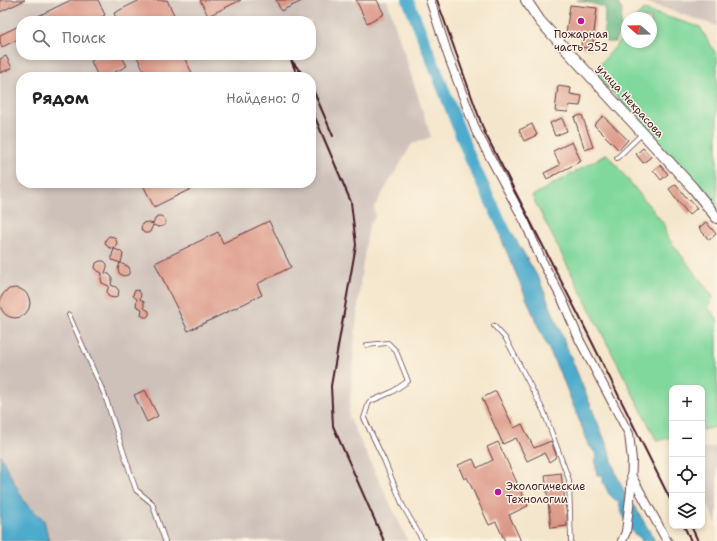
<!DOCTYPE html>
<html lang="ru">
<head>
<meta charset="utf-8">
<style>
	:root { --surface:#fff; --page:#f6f6f6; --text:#222; --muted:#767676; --line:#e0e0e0 }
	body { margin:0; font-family:"Shantell Sans",sans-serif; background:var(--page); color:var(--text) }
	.controls { position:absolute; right:12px; bottom:12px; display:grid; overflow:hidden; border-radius:8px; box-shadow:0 2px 6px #0003 }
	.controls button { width:36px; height:36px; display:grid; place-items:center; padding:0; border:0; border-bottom:1px solid var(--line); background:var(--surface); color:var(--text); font:20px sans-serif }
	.compass { position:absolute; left:621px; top:12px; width:36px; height:36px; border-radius:50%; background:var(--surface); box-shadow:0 2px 6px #0003; rotate:290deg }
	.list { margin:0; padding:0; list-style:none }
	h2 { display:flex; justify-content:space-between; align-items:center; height:52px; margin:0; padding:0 16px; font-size:17px }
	h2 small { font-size:13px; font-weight:400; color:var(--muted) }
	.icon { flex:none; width:22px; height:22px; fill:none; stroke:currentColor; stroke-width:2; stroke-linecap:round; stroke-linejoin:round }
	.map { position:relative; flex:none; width:717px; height:541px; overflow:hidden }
	.search { position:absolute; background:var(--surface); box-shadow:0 2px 6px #0003; left:16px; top:16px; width:300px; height:44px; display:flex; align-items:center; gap:10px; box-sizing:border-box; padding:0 14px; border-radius:16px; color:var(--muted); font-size:15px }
	.panel { position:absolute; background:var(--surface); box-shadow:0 2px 6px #0003; left:16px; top:72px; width:300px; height:116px; border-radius:16px }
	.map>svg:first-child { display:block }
</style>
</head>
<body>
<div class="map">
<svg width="717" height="541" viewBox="0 0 717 541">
	<rect width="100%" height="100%" fill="#fcf5e5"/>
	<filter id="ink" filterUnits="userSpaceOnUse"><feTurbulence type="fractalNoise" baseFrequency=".025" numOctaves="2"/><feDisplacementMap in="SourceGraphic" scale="8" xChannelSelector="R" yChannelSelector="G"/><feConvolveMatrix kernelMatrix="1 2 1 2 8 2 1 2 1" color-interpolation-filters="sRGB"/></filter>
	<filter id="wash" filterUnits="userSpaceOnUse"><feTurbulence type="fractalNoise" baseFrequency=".012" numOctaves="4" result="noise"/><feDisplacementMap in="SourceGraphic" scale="16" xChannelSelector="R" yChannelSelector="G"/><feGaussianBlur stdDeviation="0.9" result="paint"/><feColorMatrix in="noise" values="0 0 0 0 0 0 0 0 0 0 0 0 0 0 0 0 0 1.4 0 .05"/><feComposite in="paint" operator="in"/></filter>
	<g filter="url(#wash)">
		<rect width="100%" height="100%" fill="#f4e6cc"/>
		<path fill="#cec1ba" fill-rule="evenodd" d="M0,0H387L431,137L412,144L374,207L375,217L369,225L361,275L355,336L349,417L408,541H49L44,520L25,503L0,455ZM21,21H311V55H21ZM21,77H311V183H21Z
			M636,0H717V26L646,2Z
			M717,446V524L702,492V449Z"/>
		<path fill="#81d89d" stroke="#667c64" d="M644,10L700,27L717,56V212L672,158L593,72L618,44L622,35L627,29V42H651V18H635Z
			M607,154L664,224L666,235L713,297L708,308L717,318V429L716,427L702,430V388H672V437L657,441L538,208L532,196Z"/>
		<path fill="#68b884" stroke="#596c58" d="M577,0L616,1L622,10L621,28L615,42H607L604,36L605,7Z"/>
		<path fill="#4eabcc" stroke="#4c657c" d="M509,228L539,279L610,453L616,474L626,495L637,510L655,541H641L642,539L632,532L622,513L619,503L609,494L603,482V475H597L595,460L596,454L589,445L564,382L538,326L501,238L500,231Z
			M0,455L25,503L44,520L49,541H0Z"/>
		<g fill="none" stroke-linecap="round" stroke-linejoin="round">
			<path stroke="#4eabcc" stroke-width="12" d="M408,0L439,78L470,158L511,244"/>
		</g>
		<g id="blocks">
			<path fill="#db9585" d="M0,0H25L0,12Z
				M71,0H98L105,15L94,21H63L62,18L56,21H28Z
				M140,0H167L177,21H117L114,13Z
				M200,0H241L208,16Z
				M276,0H304L281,11Z
				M356,0H377L384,14L367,23Z
				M570,5L597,8L592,49L581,47L582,36L566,34Z
				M21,25V38L2,47L0,42V35Z
				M103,55H121L127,66L105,77H98L91,61Z
				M136,55H183L194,77H147Z
				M6,56L12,68L0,73V59Z
				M558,86L571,88L570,94L582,96L580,106L569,105L568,112L555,111Z
				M582,115L593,147L585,150L574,117Z
				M603,116L628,140L619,150L594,125Z
				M562,118L567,131L555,136L550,123Z
				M532,124L537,135L524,141L519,130Z
				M572,142L581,161L547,179L544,173L560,165L553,151Z
				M643,148L651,157L643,163L636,154Z
				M660,165L668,174L661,180L653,170Z
				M142,183H203L154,207Z
				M676,184L688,200L689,199L697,208L689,215L669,189Z
				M157,216H161L164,218L166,222L165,225L163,226L159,227L153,225L150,232L148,233H144L141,229L142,225L143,223L147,222L153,224L155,219Z
				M269,221L291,267L257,284L262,295L188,331L155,263L218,232L223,243Z
				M706,222L716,234L709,240L699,228Z
				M109,236L114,237L115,238L117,243L114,249L120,251L123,254L121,263L112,260V255L114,249L108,247L105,243L106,239Z
				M100,261H104L107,264V267L105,273L109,274L112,277V280L111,285L116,287L119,291L118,295L115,298L110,297L108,296L107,291L109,286L102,283L101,279L102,273L98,271L95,268L96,263Z
				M120,263L129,267L130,271L128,275L123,276L119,273L118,269Z
				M0 303a15 15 0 1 1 30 0a15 15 0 1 1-30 0Z
				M138,290L141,294L140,299L144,302V308L149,311V315L147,317H144L141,315L142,309L136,306L137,299L133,296L134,291Z
				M145,390L158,416L147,422L134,395Z
				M496,391L514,428L522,424L534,448L551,441L556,455L555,458L549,462L544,453L527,461L516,438L503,444L482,398Z
				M498,442L528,506L509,515L521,541H505L496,522L489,525L467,477L464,479L458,465L473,459L477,468L493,460L487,447Z
				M561,473L567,516V526L551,528L545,475Z"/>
		</g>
	</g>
	<g filter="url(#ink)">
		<use href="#blocks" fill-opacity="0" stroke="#643d43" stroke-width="1"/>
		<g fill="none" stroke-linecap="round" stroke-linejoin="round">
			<g stroke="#643d43" stroke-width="5.5">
				<path id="service" d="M617,158L642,134
					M69,315L105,396L136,490L152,503L165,541
					M494,326L506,339L544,412L569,480L571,541
					M367,345L388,343L396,351L408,381L392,392L369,402L364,418L384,460L403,506L423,541"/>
			</g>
			<g stroke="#643d43" stroke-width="10">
				<path id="minor" d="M430,0L448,55L476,131L525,222L540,257L562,299L580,341L629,434L632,460L631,490L626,532L622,541
					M631,475L667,541"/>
			</g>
			<g stroke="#643d43" stroke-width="12">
				<path id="tertiary" d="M526,0L540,21L693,188L717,218"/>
			</g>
			<use href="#service" stroke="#fff" stroke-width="4"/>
			<use href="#minor" stroke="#fff" stroke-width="8"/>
			<use href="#tertiary" stroke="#fff" stroke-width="10"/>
			<path stroke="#4a1f2b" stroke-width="2" d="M437,0L484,131L580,318L672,503
				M298,77L291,60L305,77
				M311,85L333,136
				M311,108L351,202L356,245L331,386L333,426L384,541
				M684,526L691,541
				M691,526L698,541"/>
		</g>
	</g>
	<g fill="#b5179e" stroke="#fcf5e5" stroke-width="1.5">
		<circle cx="581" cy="21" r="4"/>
		<circle cx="498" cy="492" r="4"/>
	</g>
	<g text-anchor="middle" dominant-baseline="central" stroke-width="3" stroke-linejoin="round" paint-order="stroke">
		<g font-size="11" fill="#4a1f2b" stroke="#fcf5e5">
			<text x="581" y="34">Пожарная<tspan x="581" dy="13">часть 252</tspan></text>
			<text x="506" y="486" text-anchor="start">Экологические<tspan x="506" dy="13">Технологии</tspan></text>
		</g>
		<g font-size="11" fill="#4a1f2b" stroke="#fcf5e5">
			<text transform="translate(630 101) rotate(48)">улица Некрасова</text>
		</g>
	</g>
</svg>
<div class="controls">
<button>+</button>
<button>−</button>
<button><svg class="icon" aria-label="locate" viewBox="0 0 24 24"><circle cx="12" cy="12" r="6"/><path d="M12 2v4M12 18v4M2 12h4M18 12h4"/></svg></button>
<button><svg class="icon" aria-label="layers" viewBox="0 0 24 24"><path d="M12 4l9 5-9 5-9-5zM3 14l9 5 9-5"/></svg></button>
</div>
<svg class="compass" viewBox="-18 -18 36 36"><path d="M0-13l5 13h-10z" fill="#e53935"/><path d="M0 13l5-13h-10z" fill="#767676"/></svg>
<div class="search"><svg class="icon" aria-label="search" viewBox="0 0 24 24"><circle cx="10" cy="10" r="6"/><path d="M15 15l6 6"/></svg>Поиск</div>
<section class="panel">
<h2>Рядом<small>Найдено: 0</small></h2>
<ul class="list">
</ul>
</section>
</div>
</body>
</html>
